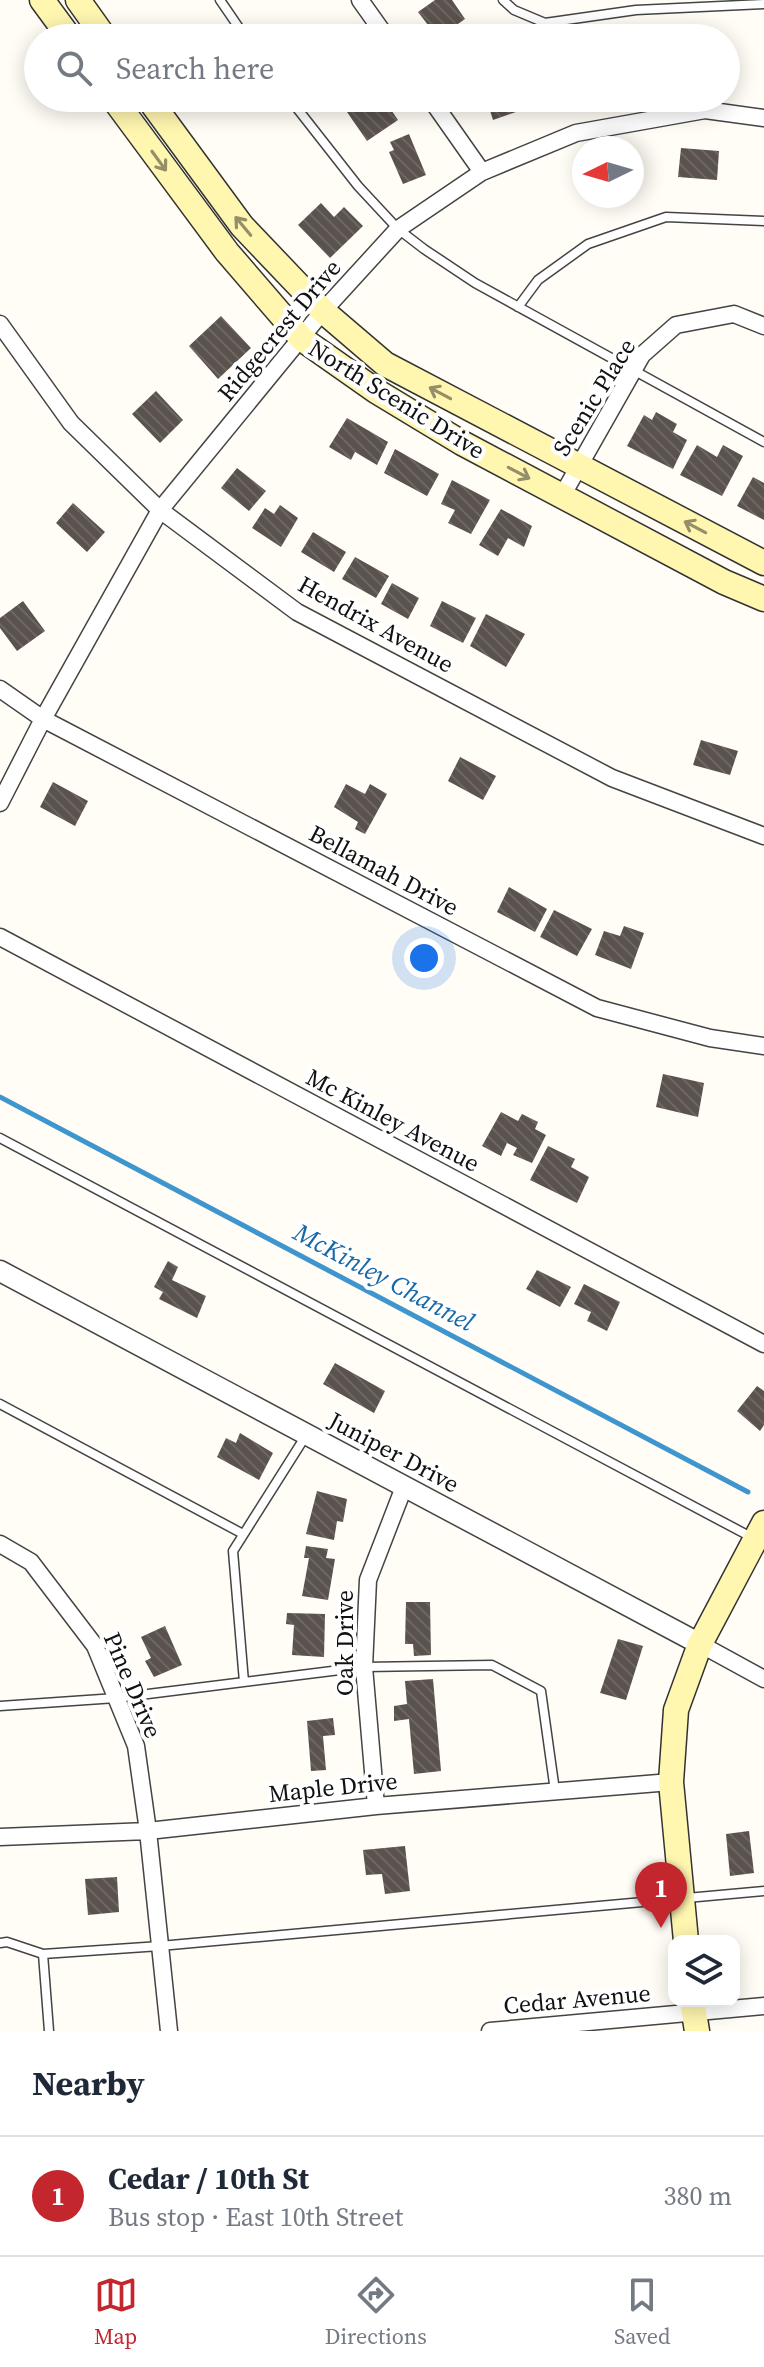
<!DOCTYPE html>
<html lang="en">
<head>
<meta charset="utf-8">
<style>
	:root { --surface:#fff; --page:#f6f6f7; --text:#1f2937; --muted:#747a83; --line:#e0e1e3; --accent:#c4262e }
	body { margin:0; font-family:"Source Serif 4",serif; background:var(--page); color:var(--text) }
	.controls { position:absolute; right:24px; bottom:24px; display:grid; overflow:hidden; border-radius:16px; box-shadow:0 4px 20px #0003 }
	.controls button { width:72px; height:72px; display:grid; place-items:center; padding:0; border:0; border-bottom:2px solid var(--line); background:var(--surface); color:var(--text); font:40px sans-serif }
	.compass { position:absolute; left:572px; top:136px; width:72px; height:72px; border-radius:50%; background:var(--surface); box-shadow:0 4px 20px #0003; rotate:265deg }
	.you { position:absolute; left:424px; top:958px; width:28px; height:28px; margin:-20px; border:6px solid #fff; border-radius:50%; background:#1a73e8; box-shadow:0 0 0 12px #1a73e833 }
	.badge { display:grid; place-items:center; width:52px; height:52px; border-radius:50%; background:var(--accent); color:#fff; font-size:26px; font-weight:700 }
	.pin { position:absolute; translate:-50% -66px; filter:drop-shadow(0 2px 4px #0008) }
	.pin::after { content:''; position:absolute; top:42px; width:28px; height:24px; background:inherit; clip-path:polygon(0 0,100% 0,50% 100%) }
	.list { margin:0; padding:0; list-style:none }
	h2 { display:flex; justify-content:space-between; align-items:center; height:104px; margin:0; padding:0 32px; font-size:34px }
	h2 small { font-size:26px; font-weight:400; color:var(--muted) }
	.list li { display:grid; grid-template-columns:52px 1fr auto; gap:24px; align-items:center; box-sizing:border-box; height:120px; padding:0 32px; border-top:2px solid var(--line) }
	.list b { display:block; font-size:30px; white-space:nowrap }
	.list p { margin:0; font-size:26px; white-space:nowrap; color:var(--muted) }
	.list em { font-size:26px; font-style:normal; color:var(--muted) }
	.icon { flex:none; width:44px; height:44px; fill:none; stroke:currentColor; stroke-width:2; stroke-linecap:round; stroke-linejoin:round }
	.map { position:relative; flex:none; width:764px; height:2031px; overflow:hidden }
	.search { position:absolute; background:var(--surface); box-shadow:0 4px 20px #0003; left:24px; right:24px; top:24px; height:88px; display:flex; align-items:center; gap:20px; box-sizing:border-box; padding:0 28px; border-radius:44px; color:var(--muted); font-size:30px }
	.sheet { height:224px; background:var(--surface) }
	nav { display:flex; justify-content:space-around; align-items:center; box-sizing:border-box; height:112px; border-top:2px solid var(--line); background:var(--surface); font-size:22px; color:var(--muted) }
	nav a { display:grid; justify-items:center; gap:4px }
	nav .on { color:var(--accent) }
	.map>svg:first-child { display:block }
</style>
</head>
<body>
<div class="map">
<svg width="764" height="2031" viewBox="0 0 764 2031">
	<defs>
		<pattern id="building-back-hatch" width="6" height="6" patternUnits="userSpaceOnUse" patternTransform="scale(2)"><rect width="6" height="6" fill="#5a524d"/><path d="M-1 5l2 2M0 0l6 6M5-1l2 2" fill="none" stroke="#6d6662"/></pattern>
	</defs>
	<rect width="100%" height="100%" fill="#fffdf5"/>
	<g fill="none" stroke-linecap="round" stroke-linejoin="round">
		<path stroke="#3f96cf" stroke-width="5" d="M0,1097L748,1492"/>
	</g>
	<path fill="url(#building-back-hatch)" d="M435,0H452L465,19L438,38L418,12Z
		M367,98H383L398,120L367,141L347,112Z
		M486,98H530L533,106L493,120Z
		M409,134L426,175L403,184L389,152L394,150L390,142Z
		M681,148L719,151L717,180L678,177Z
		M321,203L334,217L344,207L363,226L330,258L298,225Z
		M221,316L251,348L218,379L189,346Z
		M156,391L183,420L160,443L132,414Z
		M656,412L677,424L673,432L687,440L673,469L627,446L644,415L652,420Z
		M347,418L388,442L377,465L355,452L351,460L329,447Z
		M697,445L717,457L723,445L743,456L722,496L680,475Z
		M395,449L439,474L427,496L384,473Z
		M237,468L266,491L249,511L221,488Z
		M753,477L764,483V520L737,506Z
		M452,480L490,500L471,534L448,523L455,510L441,504Z
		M73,503L105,532L87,552L56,523Z
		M280,505L298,518L281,547L252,528L265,508L274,514Z
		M501,509L532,526L524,547L508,538L498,556L479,545Z
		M313,532L346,552L334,572L301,552Z
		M355,557L389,576L376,598L342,579Z
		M392,583L419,598L408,619L381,604Z
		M23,601L45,631L17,651L0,628V618Z
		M442,601L476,618L463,643L430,626Z
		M486,614L525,634L506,667L470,646Z
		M701,740L738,751L730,775L693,765Z
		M460,757L496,776L483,800L448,781Z
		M53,782L88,801L75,826L40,807Z
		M346,784L365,794L370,784L387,794L365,834L355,829L358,822L334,807Z
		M509,887L547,909L535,932L497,912Z
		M554,910L592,929L577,956L540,937Z
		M624,926L644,933L631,969L595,955L604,931L620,936Z
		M663,1074L704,1083L698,1117L656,1107Z
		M501,1112L518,1121L522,1114L538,1122L535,1129L546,1135L532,1163L513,1155L517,1148L507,1143L501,1156L482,1146Z
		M548,1146L575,1159L571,1167L589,1177L577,1203L530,1180Z
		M168,1261L178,1267L172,1280L206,1296L197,1318L159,1299L163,1292L154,1287Z
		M537,1270L571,1287L560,1307L526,1289Z
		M584,1284L620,1302L607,1331L587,1321L591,1312L574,1304Z
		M335,1363L385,1391L374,1413L323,1384Z
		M757,1386L764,1391V1425L760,1431L737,1411Z
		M240,1433L273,1453L259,1480L217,1457L226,1438L236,1443Z
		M317,1491L347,1499L343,1522L337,1521L334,1540L306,1534Z
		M306,1546L328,1549L326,1558L335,1559L328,1600L302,1596L309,1558H304Z
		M406,1602H430L431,1655L414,1656L413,1644H405Z
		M287,1613L325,1614L324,1657L292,1655L294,1625L286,1624Z
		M165,1626L182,1665L154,1677L145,1661L151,1658L141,1637Z
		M618,1639L643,1646L626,1700L600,1693Z
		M433,1679L441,1771L414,1774L409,1719L394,1721V1706L407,1704L405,1681Z
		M333,1718L335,1735L323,1736L326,1770L311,1771L307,1721Z
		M749,1831L754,1873L730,1876L726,1834Z
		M405,1846L410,1891L385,1894L382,1874L366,1875L363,1850Z
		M117,1877L119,1912L88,1915L85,1879Z"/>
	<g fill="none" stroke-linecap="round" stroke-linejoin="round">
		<g stroke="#444" stroke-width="11">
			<path id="service" d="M220,0L246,38
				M503,0L514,10L545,23L636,10L764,4
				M289,98L358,186L398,229L424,249L475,283L764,442
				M518,307L538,280L588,244L666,217L764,221
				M0,1138L753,1538
				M0,1404L243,1534
				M244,1682L233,1551L305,1437
				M0,1706L116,1698L364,1667L492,1665L541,1691L555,1791
				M0,1943L7,1942L43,1954L160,1946L764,1891
				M43,1954L49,2031"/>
		</g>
		<g stroke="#444" stroke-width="19">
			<path id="minor" d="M360,0L387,38
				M430,98L482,172
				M0,324L71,423L160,510L297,612L612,778L764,836
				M562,496L642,355L676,325L734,314L764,326
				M0,689L43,719L597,1008L710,1038L764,1046
				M0,803L43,719L160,510L323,311L398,229L482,172L576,133L705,110L764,118
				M0,937L764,1344
				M0,1544L31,1562L95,1646L136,1746L148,1831L169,2031
				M700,1644L764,1679
				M376,1806L364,1667L368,1580L404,1487
				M0,1837L148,1831L376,1806L671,1782
				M490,2031L764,2006"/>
		</g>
		<g stroke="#444" stroke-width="23">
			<path id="tertiary" d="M0,1271L700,1644"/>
		</g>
		<g stroke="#333" stroke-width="27">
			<path id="secondary" d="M42,0L70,38
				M78,0L105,38
				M113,98L227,252L302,339L376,391L462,443L724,582L764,599
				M148,98L242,226L323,311L385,364L764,563
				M686,1941L671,1782L676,1710L700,1644L764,1523
				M692,2001L697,2031"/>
		</g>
		<use href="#service" stroke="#fff" stroke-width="8"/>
		<use href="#minor" stroke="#fff" stroke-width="16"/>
		<use href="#tertiary" stroke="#fff" stroke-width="20"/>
		<use href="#secondary" stroke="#fff6b0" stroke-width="24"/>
	</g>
	<defs><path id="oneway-shaft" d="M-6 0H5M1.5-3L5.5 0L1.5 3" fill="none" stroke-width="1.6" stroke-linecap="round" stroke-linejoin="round" transform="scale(2)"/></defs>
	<g stroke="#948f68">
		<use href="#oneway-shaft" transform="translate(159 161) rotate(54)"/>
		<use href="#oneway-shaft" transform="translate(243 226) rotate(-130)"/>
		<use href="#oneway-shaft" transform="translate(440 393) rotate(-152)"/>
		<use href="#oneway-shaft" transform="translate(519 473) rotate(28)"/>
		<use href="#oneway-shaft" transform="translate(695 527) rotate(-152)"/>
	</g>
	<g text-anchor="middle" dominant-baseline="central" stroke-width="8" stroke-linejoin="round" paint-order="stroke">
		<g font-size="24" fill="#111" stroke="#fff">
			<text transform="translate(279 330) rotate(-50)">Ridgecrest Drive</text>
			<text transform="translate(594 397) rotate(-58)">Scenic Place</text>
			<text transform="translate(397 399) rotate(32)">North Scenic Drive</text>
			<text transform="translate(376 624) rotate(29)">Hendrix Avenue</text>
			<text transform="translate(384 870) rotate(28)">Bellamah Drive</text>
			<text transform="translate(393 1120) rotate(28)">Mc Kinley Avenue</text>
			<text transform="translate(394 1452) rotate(28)">Juniper Drive</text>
			<text transform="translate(344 1643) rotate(-90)">Oak Drive</text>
			<text transform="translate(133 1685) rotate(67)">Pine Drive</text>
			<text transform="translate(333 1787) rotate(-6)">Maple Drive</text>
			<text transform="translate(577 1999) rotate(-5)">Cedar Avenue</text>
		</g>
		<g font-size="26" font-style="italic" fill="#1768a6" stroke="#fff">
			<text transform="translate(384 1277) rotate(28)">McKinley Channel</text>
		</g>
	</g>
</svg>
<div class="controls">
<button><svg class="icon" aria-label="layers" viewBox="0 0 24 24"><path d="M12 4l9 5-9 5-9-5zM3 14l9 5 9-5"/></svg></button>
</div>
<svg class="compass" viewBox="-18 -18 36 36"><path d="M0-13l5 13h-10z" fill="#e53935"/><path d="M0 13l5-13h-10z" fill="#747a83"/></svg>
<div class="you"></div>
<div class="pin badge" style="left:661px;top:1928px">1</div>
<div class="search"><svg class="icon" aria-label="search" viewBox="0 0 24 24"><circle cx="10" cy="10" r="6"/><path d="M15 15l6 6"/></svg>Search here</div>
</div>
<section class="sheet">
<h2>Nearby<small></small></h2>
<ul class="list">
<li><span class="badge">1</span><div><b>Cedar / 10th St</b><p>Bus stop · East 10th Street</p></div><em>380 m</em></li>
</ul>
</section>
<nav>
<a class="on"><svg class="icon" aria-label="map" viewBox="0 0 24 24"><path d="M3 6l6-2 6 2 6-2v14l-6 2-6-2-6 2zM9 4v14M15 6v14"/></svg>Map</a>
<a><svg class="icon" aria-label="directions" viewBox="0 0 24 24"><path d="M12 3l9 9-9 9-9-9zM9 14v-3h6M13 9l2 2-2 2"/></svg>Directions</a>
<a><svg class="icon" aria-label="saved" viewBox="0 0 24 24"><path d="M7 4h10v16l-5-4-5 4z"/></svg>Saved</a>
</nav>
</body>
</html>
